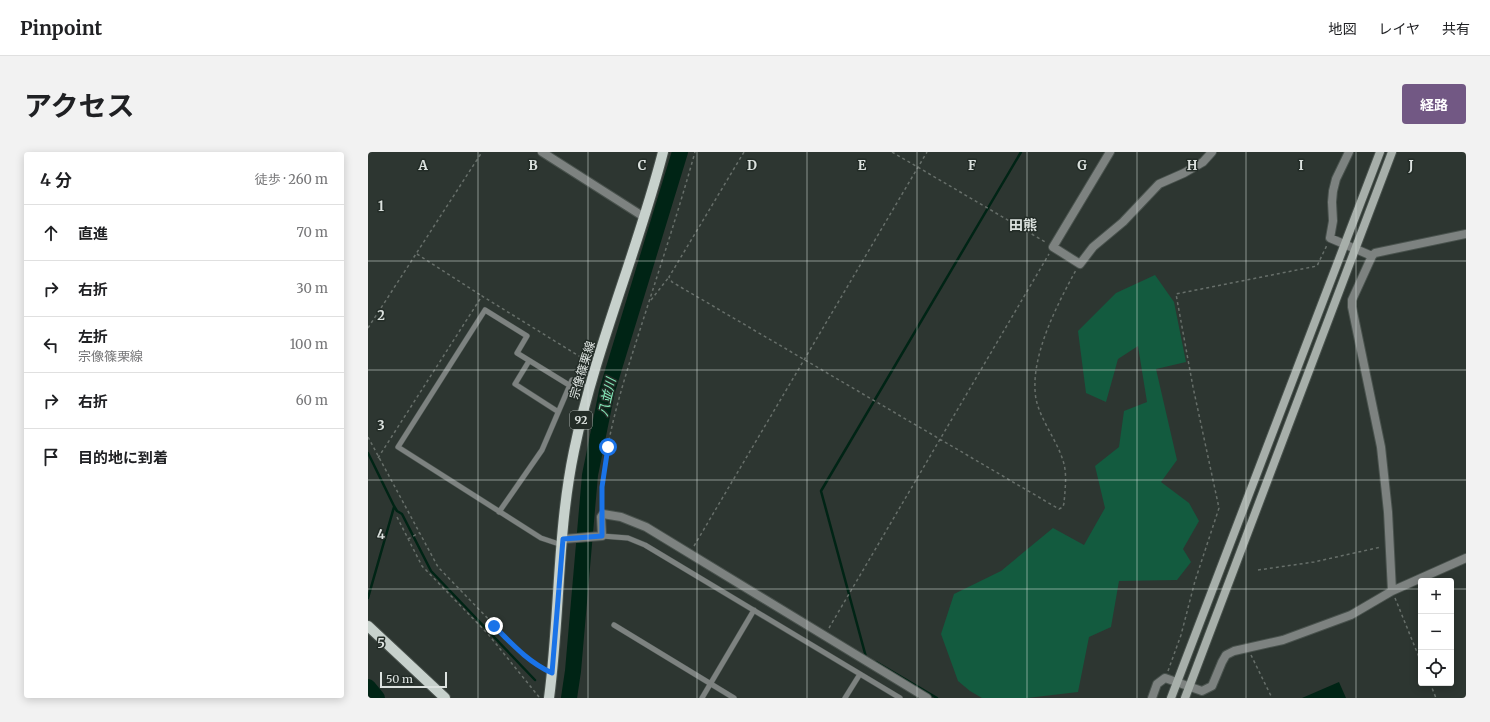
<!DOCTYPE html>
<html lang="ja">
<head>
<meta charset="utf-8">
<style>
	:root { --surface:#fff; --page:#f2f2f2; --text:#202124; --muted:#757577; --line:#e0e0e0; --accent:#725884 }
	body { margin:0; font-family:Merriweather,"Noto Sans JP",serif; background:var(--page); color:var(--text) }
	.controls { position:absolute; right:12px; bottom:12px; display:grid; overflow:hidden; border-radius:4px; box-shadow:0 2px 10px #0003 }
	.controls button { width:36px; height:36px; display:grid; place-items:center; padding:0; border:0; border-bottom:1px solid var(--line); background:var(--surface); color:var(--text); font:20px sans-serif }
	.scale { position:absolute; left:12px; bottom:10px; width:67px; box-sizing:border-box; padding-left:4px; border:2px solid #dce2df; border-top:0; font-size:11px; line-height:14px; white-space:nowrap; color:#dce2df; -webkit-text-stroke:3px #232c27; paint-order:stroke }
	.stop { position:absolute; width:12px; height:12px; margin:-9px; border:3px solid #1a73e8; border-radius:50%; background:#fff }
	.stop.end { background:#1a73e8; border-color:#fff; box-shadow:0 1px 4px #0008 }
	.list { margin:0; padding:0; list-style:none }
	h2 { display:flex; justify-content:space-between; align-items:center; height:52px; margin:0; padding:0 16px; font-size:17px }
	h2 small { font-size:13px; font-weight:400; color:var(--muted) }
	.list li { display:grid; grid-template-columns:26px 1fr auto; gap:12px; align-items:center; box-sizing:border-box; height:56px; padding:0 16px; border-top:1px solid var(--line) }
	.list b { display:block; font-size:15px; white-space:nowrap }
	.list p { margin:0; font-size:13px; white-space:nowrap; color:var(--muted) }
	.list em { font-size:13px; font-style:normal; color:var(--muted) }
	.icon { flex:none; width:22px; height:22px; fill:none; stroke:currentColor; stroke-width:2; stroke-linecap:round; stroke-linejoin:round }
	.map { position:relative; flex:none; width:1098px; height:546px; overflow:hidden; border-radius:4px }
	header { display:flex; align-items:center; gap:24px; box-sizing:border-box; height:56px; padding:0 20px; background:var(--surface); border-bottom:1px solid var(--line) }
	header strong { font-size:19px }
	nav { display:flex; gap:22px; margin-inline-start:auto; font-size:14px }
	.intro { display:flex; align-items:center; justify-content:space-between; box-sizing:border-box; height:96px; padding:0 24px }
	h1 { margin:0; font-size:28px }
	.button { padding:10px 18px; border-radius:4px; background:var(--accent); color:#fff; font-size:14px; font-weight:700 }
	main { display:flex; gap:24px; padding:0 24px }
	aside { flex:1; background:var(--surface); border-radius:4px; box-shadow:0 2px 10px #0003 }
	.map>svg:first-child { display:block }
</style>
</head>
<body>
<header>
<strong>Pinpoint</strong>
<nav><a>地図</a><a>レイヤ</a><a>共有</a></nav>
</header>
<div class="intro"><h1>アクセス</h1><a class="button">経路</a></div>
<main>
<aside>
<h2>4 分<small>徒歩 · 260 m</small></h2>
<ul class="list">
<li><svg class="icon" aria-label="ahead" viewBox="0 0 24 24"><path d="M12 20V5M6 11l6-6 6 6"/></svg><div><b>直進</b></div><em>70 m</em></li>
<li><svg class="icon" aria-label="right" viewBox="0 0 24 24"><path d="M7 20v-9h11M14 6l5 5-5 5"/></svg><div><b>右折</b></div><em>30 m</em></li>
<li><svg class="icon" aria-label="left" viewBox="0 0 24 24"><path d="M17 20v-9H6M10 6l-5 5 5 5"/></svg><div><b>左折</b><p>宗像篠栗線</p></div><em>100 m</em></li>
<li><svg class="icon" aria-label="right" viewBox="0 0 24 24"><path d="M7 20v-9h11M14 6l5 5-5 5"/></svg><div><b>右折</b></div><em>60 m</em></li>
<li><svg class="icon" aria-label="arrive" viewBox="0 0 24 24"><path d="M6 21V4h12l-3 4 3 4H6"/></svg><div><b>目的地に到着</b></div></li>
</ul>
</aside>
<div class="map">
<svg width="1098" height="546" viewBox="0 0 1098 546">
	<rect width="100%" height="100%" fill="#2d3631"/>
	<path fill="#135b3f" d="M787,123L806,150L818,210L788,217L809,308L793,330L821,351L831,369L815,397L823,410L809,428L751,429L743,475L721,485L710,540L659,546H614L602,539L590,529L573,482L586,442L633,419L685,376L716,393L737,356L727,314L751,295L756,259L779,250L770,194L750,207L738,250L718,241L710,179L748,141Z"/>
	<path fill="#002415" d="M971,530L978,546H934Z"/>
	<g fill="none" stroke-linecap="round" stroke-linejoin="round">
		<path stroke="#002415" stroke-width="2.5" d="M0,301L26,354L29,359L34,362L63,419L167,528
			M0,446L26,355
			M500,506L498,505L453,339L653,0
			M508,510L569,546"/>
		<path stroke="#002415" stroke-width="16" d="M0,535L9,546
			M201,546L205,519L222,323L239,239L312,0"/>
		<g stroke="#49524d" stroke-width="6">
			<path id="lane" d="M161,209L147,232L189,259
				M131,360L174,298L204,228L221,236
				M234,384L260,386L277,393L532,546
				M194,393L173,386L30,295L117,158L159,184L149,201L201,233
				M246,473L366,546
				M334,546L386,458
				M477,546L492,522"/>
		</g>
		<g stroke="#49524d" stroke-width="10">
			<path id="street" d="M174,0L276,65
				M742,0L685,95L712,112L725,95L755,70L791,32L816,21L835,10L844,0
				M981,0L968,27L965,39L964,50L965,69L962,86L1004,104
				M195,387L234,384L233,365L235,362L253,365L278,375L559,546
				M1024,439L1020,360L1013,295L984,155V148L1004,104L1007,101L1098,82
				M784,546L789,532L797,526L834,539L844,534L854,510L858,503L866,499L915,488L983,463L1024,439L1098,406"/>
		</g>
		<g stroke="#49524d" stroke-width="10">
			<path id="secondary" d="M803,546L1012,0
				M817,546L1024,0"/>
		</g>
		<g stroke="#49524d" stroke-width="12">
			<path id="primary" d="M0,474L77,546
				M181,546C192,464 189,380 206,299C227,197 269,101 295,0"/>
		</g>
		<path stroke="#676f6a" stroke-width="1.5" stroke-dasharray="3 3" stroke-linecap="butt" d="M376,0L301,125L304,130L691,357L695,355L696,351C697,339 699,324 696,312C690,289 673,270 668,247C661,206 689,153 708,118
			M524,0L679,91
			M49,102L114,144
			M283,148L301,125
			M0,176L114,0
			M0,285L70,415L158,506L175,517
			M10,306L114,144L219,209
			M233,354C235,287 258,222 278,159C295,106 312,54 327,0
			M29,365L54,414L120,482L171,545
			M40,387L51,381
			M326,394L559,0
			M890,418L946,410L1013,395
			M1027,446L1053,510
			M461,476L681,102
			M883,503L904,546
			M800,519L813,483L827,429L851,356L825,235L808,142L949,114L959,93
			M1062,531L1068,546"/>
		<use href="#lane" stroke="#7d8280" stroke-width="5"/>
		<use href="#street" stroke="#7d8280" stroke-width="8"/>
		<use href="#secondary" stroke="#a7afaa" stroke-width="8"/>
		<use href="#primary" stroke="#c7d1cc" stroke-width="10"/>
	</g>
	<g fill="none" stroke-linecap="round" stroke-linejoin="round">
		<path stroke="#1a73e8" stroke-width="5" d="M126,474C144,492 160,510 184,521L195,387L234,384V335L240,295"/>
	</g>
	<path fill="none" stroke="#dce2df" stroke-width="1" stroke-opacity="0.55" d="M110,0V546M220,0V546M329,0V546M439,0V546M549,0V546M659,0V546M769,0V546M878,0V546M988,0V546M0,109H1098M0,218H1098M0,328H1098M0,437H1053M1083,437H1098"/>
	<g text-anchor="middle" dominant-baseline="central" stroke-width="3" stroke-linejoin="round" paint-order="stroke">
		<rect fill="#232c27" stroke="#a4aba8" stroke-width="1" x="202" y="259" width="22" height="18" rx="3"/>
		<g font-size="11" font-weight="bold" fill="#dce2df">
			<text x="213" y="268">92</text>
		</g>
		<g font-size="12" fill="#dce2df" stroke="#232c27">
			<text transform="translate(214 218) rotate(-73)">宗像篠栗線</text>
		</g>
		<g font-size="13" font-style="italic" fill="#84ebba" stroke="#232c27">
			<text transform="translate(239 245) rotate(-77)">八並川</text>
		</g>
		<g font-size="14" font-weight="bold" fill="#dce2df" stroke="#232c27">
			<text x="655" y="73">田熊</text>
		</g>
	</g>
	<g font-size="13" text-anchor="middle" font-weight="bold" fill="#dce2df" stroke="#232c27" stroke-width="3" stroke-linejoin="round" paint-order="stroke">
		<text x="55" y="18">A</text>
		<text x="165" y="18">B</text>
		<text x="274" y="18">C</text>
		<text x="384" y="18">D</text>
		<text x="494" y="18">E</text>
		<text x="604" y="18">F</text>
		<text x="714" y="18">G</text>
		<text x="824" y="18">H</text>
		<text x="933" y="18">I</text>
		<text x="1043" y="18">J</text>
		<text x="13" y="59">1</text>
		<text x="13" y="168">2</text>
		<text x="13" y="278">3</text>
		<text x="13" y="387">4</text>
		<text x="13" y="496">5</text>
	</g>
</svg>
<div class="controls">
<button>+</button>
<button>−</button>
<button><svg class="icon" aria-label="locate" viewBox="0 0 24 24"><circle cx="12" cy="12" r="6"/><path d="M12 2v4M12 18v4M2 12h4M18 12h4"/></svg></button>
</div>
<div class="scale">50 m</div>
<div class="stop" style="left:240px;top:295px"></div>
<div class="stop end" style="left:126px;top:474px"></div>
</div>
</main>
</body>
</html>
